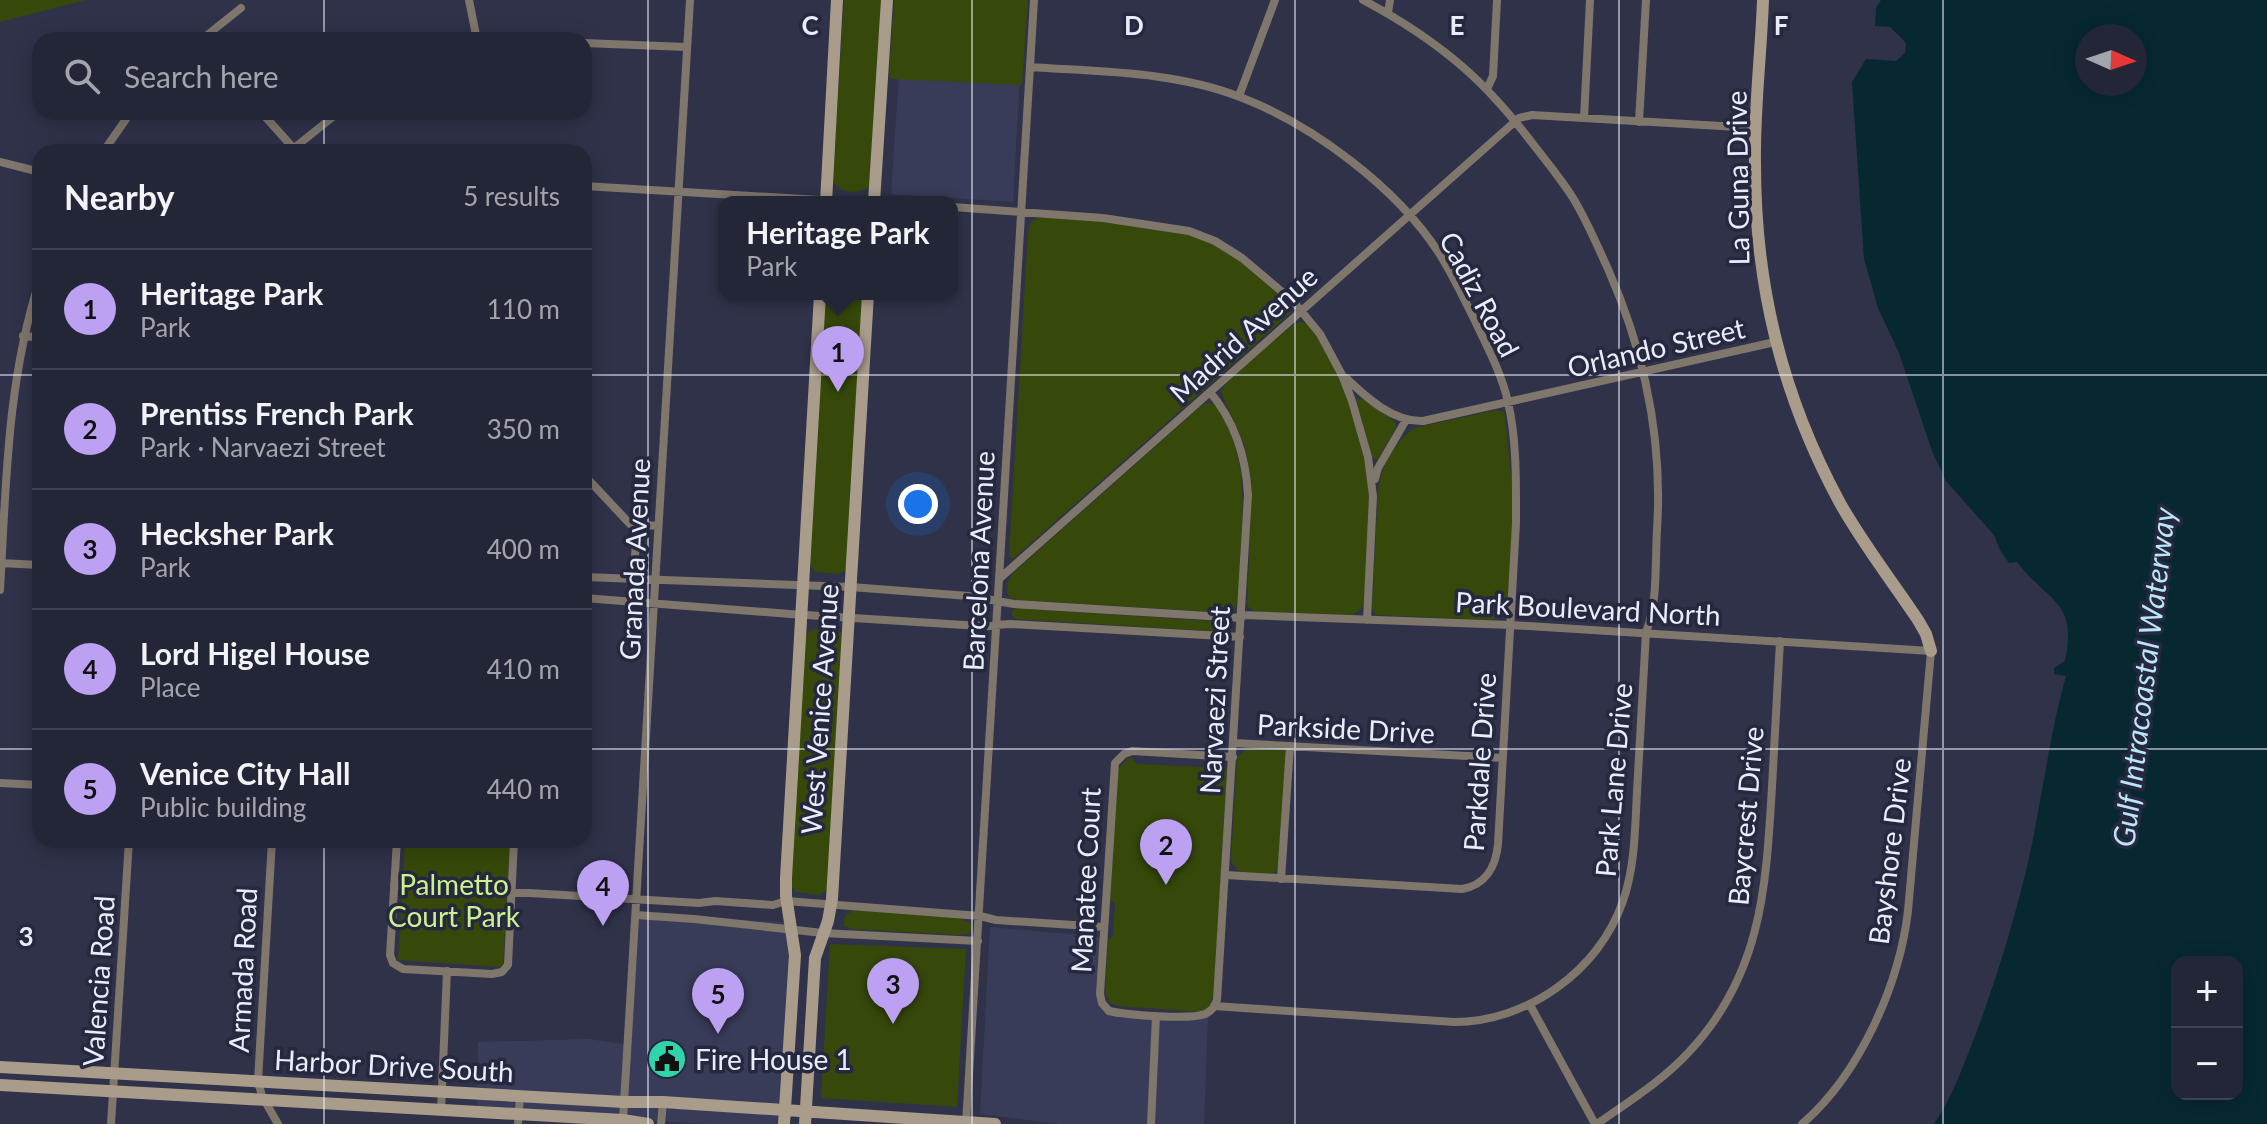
<!DOCTYPE html>
<html lang="en">
<head>
<meta charset="utf-8">
<style>
	:root { --surface:#232637; --page:#2b2e3f; --text:#f1f3f6; --muted:#a3a5ad; --line:#404352; --accent:#bca0f2 }
	body { margin:0; font-family:Lato,sans-serif; background:var(--page); color:var(--text) }
	.controls { position:absolute; right:24px; bottom:24px; display:grid; overflow:hidden; border-radius:16px; box-shadow:0 4px 20px #0003 }
	.controls button { width:72px; height:72px; display:grid; place-items:center; padding:0; border:0; border-bottom:2px solid var(--line); background:var(--surface); color:var(--text); font:40px sans-serif }
	.compass { position:absolute; left:2075px; top:24px; width:72px; height:72px; border-radius:50%; background:var(--surface); box-shadow:0 4px 20px #0003; rotate:93deg }
	.you { position:absolute; left:918px; top:504px; width:28px; height:28px; margin:-20px; border:6px solid #fff; border-radius:50%; background:#1a73e8; box-shadow:0 0 0 12px #1a73e833 }
	.badge { display:grid; place-items:center; width:52px; height:52px; border-radius:50%; background:var(--accent); color:#111; font-size:26px; font-weight:700 }
	.pin { position:absolute; translate:-50% -66px; filter:drop-shadow(0 2px 4px #0008) }
	.pin::after { content:''; position:absolute; top:42px; width:28px; height:24px; background:inherit; clip-path:polygon(0 0,100% 0,50% 100%) }
	.popup { position:absolute; left:718px; top:196px; width:240px; height:104px; box-sizing:border-box; display:grid; place-content:center; border-radius:16px; background:var(--surface); filter:drop-shadow(0 2px 6px #0005); font-size:26px; white-space:nowrap; color:var(--muted) }
	.popup b { font-size:30px; color:var(--text) }
	.popup::after { content:''; position:absolute; left:50%; top:100%; margin-left:-16px; border:16px solid transparent; border-top-color:var(--surface) }
	.list { margin:0; padding:0; list-style:none }
	h2 { display:flex; justify-content:space-between; align-items:center; height:104px; margin:0; padding:0 32px; font-size:34px }
	h2 small { font-size:26px; font-weight:400; color:var(--muted) }
	.list li { display:grid; grid-template-columns:52px 1fr auto; gap:24px; align-items:center; box-sizing:border-box; height:120px; padding:0 32px; border-top:2px solid var(--line) }
	.list b { display:block; font-size:30px; white-space:nowrap }
	.list p { margin:0; font-size:26px; white-space:nowrap; color:var(--muted) }
	.list em { font-size:26px; font-style:normal; color:var(--muted) }
	.icon { flex:none; width:44px; height:44px; fill:none; stroke:currentColor; stroke-width:2; stroke-linecap:round; stroke-linejoin:round }
	.map { position:relative; flex:none; width:2267px; height:1124px; overflow:hidden }
	.search { position:absolute; background:var(--surface); box-shadow:0 4px 20px #0003; left:32px; top:32px; width:560px; height:88px; display:flex; align-items:center; gap:20px; box-sizing:border-box; padding:0 28px; border-radius:24px; color:var(--muted); font-size:30px }
	.panel { position:absolute; background:var(--surface); box-shadow:0 4px 20px #0003; left:32px; top:144px; width:560px; height:704px; border-radius:24px }
	.map>svg:first-child { display:block }
</style>
</head>
<body>
<div class="map">
<svg width="2267" height="1124" viewBox="0 0 2267 1124">
	<rect width="100%" height="100%" fill="#2f3249"/>
	<path fill="#393c58" d="M904,0H1024L1013,202L891,194Z
		M640,915L785,922L790,955L781,1105L477,1089L478,1042L589,1039L630,1045Z
		M990,927L1103,937L1100,993L1108,1008V1015L1208,1017L1204,1124H1061L980,1114Z
		M477,1098L780,1114L779,1124H708L655,1121L635,1117L477,1108Z"/>
	<path fill="#36490b" d="M0,0H86L0,22Z
		M844,0H882L869,187C859,195 835,194 833,178Z
		M894,0H1028L1022,85L892,79L889,77Z
		M1039,218C1083,217 1165,223 1206,240C1236,253 1261,278 1286,299L1291,306V312L1013,559L1009,556L1028,232C1029,224 1031,220 1039,218Z
		M825,294H864L847,569L839,574L815,572L809,563Z
		M1299,322L1307,323C1339,366 1369,442 1369,495C1370,530 1366,565 1364,600L1362,608L1353,615L1255,611L1247,606L1252,484L1245,447L1221,392C1229,375 1276,339 1293,325Z
		M1362,398L1393,420L1396,424L1395,430L1377,460L1371,456L1357,403V399Z
		M1209,402C1218,406 1220,412 1224,420C1248,464 1243,512 1240,560C1239,575 1240,594 1235,609L1229,612H1217L1016,600L1010,598C1004,588 1007,581 1013,573L1201,406Z
		M1496,410L1504,412L1505,416L1512,486V540L1507,609L1500,617L1491,620L1375,615L1372,608L1378,491C1381,467 1394,443 1414,428Z
		M1016,608L1224,622L1229,627L1224,632L1016,619L1012,615V611Z
		M814,629L843,632L827,890L819,895L796,892L790,884L805,638L808,632Z
		M1247,749L1284,750L1286,754L1279,868L1272,875L1238,871L1231,861L1237,757Z
		M1131,757L1137,764L1203,767L1205,759L1219,760L1227,768L1214,994L1208,1008L1200,1012L1119,1006L1110,1003L1105,994L1108,940L1113,936L1115,903L1110,900L1117,772L1122,764Z
		M405,840H510L503,967L398,960Z
		M853,910L959,918L971,924L972,929L968,934L960,935L851,929L844,926C844,914 846,916 853,910Z
		M830,944L966,949L957,1107L821,1098Z"/>
	<path fill="#072831" fill-rule="evenodd" d="M1881,0H2267V1124H1934C1953,1096 1963,1066 1975,1036C1998,975 2017,912 2031,849C2043,791 2050,733 2066,676L2054,674V668L2065,661C2078,600 2048,603 2017,562L2009,563L2000,550L1994,535L1946,481L1932,451L1899,353L1878,308L1864,259L1852,82L1866,59L1896,61L1905,53L1906,43L1890,27L1875,26L1876,8ZM2135,36V84H2087V36ZM2237,962V1094H2177V962Z"/>
	<g fill="none" stroke-linecap="round" stroke-linejoin="round">
		<path stroke="#7f766c" stroke-width="8" d="M469,0L477,40
			M1388,13L1390,0
			M201,40L241,8
			M306,40L309,38
			M584,43L686,47
			M1030,67C1100,72 1174,71 1240,97C1313,125 1396,187 1439,253C1453,275 1464,299 1476,323C1488,348 1502,375 1508,402C1517,441 1516,484 1516,523L1498,844C1496,866 1486,885 1462,889L1226,875
			M1487,89L1493,76L1497,0
			M1239,96L1275,0
			M261,112L296,151
			M1584,118L1590,0
			M1639,122L1646,0
			M103,152L131,112
			M289,152L339,112
			M0,162L40,172
			M584,186L854,202
			M952,207L1103,218L1189,231L1215,241L1242,258L1293,301L1320,334L1342,375L1352,401L1368,457L1373,496L1367,620
			M23,336L40,337
			M1346,378C1367,398 1393,422 1423,421L1775,342
			M1210,392C1235,422 1246,457 1248,495L1217,1000C1214,1007 1212,1011 1205,1014C1191,1020 1125,1015 1109,1011L1102,1003L1100,994L1115,763L1124,754L1132,751L1233,757
			M584,475L630,524L658,526
			M1375,479L1378,468L1406,420
			M0,563L40,565
			M584,577L851,587L969,596L1014,604L1241,618
			M999,579L1519,118L1532,115L1755,128
			M0,590C6,485 7,380 40,279
			M584,598L790,614L980,626L1010,624L1240,637
			M632,602L637,525
			M1242,615L1511,625L1931,651L1908,911C1899,986 1859,1075 1802,1124
			M1234,743L1503,758
			M0,783L40,785
			M272,840L258,1081L262,1096L278,1124
			M397,840L390,955L393,963L403,969L492,974L502,972L508,965L514,840
			M1281,879L1290,746
			M394,885L699,903L715,901L773,905L786,901L980,916L996,920L1104,927
			M636,915L694,919L823,933L978,941
			M1530,1005L1595,1124
			M1214,1006L1454,1022C1527,1022 1599,971 1623,901C1635,867 1635,828 1637,792C1640,739 1643,686 1646,632C1658,604 1655,561 1657,530C1663,438 1645,353 1608,269C1597,245 1587,221 1573,198C1559,176 1542,156 1526,135C1507,111 1487,88 1464,68C1433,41 1399,19 1363,0
			M441,1111L447,971
			M623,1120L690,0
			M111,1124L129,840
			M518,1124L520,1096
			M661,1124L663,1102
			M966,1124L1034,0
			M1151,1124L1156,1016
			M1597,1124C1628,1102 1662,1081 1688,1053C1762,975 1766,887 1772,787C1775,738 1777,690 1780,641"/>
		<path stroke="#a99c8b" stroke-width="12" d="M1763,0C1761,55 1754,110 1755,164C1755,286 1782,396 1840,503C1863,544 1892,581 1918,620L1926,634L1931,651
			M826,202L837,0
			M874,202L887,0
			M0,1067L624,1102H663L995,1124
			M0,1085L623,1120L648,1124
			M784,1124L795,955L786,896V878L820,294
			M805,1124L815,958L828,921L832,899L868,294"/>
	</g>
	<path fill="none" stroke="#e9ecfb" stroke-width="2" stroke-opacity="0.55" d="M324,0V40M648,0V1124M972,0V1124M1295,0V1124M1619,0V1124M1943,0V1124M324,112V152M0,375H40M584,375H2267M0,749H40M584,749H2267M324,840V1124"/>
	<defs>
		<g id="civic-disc" transform="scale(2)"><circle r="9.5" fill="#2fd4aa" stroke="#25283e"/><path d="M-.6-6.5H3V-4.5H.6V-3L4-1V1h2V6H-6V1h2V-1L-.6-3ZM-1.2 2.5V6h2.4V2.5Z" fill="#111"/></g>
	</defs>
	<g fill-rule="evenodd">
		<use href="#civic-disc" x="667" y="1059"/>
	</g>
	<g text-anchor="middle" dominant-baseline="central" stroke-width="7" stroke-linejoin="round" paint-order="stroke">
		<g font-size="28" fill="#e9ecfb" stroke="#25283e">
			<text transform="translate(1737 178) rotate(-91)">La Guna Drive</text>
			<text transform="translate(1480 294) rotate(62)">Cadiz Road</text>
			<text transform="translate(1243 334) rotate(-42)">Madrid Avenue</text>
			<text transform="translate(1656 347) rotate(-13)">Orlando Street</text>
			<text transform="translate(634 559) rotate(-87)">Granada Avenue</text>
			<text transform="translate(978 561) rotate(-87)">Barcelona Avenue</text>
			<text transform="translate(1588 608) rotate(3)">Park Boulevard North</text>
			<text transform="translate(1214 700) rotate(-87)">Narvaezi Street</text>
			<text transform="translate(819 709) rotate(-86)">West Venice Avenue</text>
			<text transform="translate(1346 728) rotate(3)">Parkside Drive</text>
			<text transform="translate(1479 762) rotate(-86)">Parkdale Drive</text>
			<text transform="translate(1613 780) rotate(-85)">Park Lane Drive</text>
			<text transform="translate(1745 816) rotate(-85)">Baycrest Drive</text>
			<text transform="translate(1889 851) rotate(-83)">Bayshore Drive</text>
			<text transform="translate(1085 880) rotate(-87)">Manatee Court</text>
			<text transform="translate(242 970) rotate(-87)">Armada Road</text>
			<text transform="translate(98 981) rotate(-86)">Valencia Road</text>
			<text transform="translate(394 1065) rotate(3)">Harbor Drive South</text>
		</g>
		<g font-size="28" fill="#cbf18f" stroke="#25283e">
			<text x="454" y="884">Palmetto<tspan x="454" dy="32">Court Park</tspan></text>
		</g>
		<g font-size="28" fill="#e9ecfb" stroke="#25283e" text-anchor="start">
			<text x="695" y="1059">Fire House 1</text>
		</g>
		<g font-size="30" font-style="italic" fill="#b9e7f7" stroke="#25283e">
			<text transform="translate(2143 677) rotate(-83)">Gulf Intracoastal Waterway</text>
		</g>
	</g>
	<g font-size="26" text-anchor="middle" font-weight="bold" fill="#e9ecfb" stroke="#25283e" stroke-width="7" stroke-linejoin="round" paint-order="stroke">
		<text x="810" y="35">C</text>
		<text x="1134" y="35">D</text>
		<text x="1457" y="35">E</text>
		<text x="1781" y="35">F</text>
		<text x="26" y="946">3</text>
	</g>
</svg>
<div class="controls">
<button>+</button>
<button>−</button>
</div>
<svg class="compass" viewBox="-18 -18 36 36"><path d="M0-13l5 13h-10z" fill="#e53935"/><path d="M0 13l5-13h-10z" fill="#a3a5ad"/></svg>
<div class="you"></div>
<div class="pin badge" style="left:838px;top:392px">1</div>
<div class="popup"><b>Heritage Park</b>Park</div>
<div class="pin badge" style="left:1166px;top:885px">2</div>
<div class="pin badge" style="left:893px;top:1024px">3</div>
<div class="pin badge" style="left:603px;top:926px">4</div>
<div class="pin badge" style="left:718px;top:1034px">5</div>
<div class="search"><svg class="icon" aria-label="search" viewBox="0 0 24 24"><circle cx="10" cy="10" r="6"/><path d="M15 15l6 6"/></svg>Search here</div>
<section class="panel">
<h2>Nearby<small>5 results</small></h2>
<ul class="list">
<li><span class="badge">1</span><div><b>Heritage Park</b><p>Park</p></div><em>110 m</em></li>
<li><span class="badge">2</span><div><b>Prentiss French Park</b><p>Park · Narvaezi Street</p></div><em>350 m</em></li>
<li><span class="badge">3</span><div><b>Hecksher Park</b><p>Park</p></div><em>400 m</em></li>
<li><span class="badge">4</span><div><b>Lord Higel House</b><p>Place</p></div><em>410 m</em></li>
<li><span class="badge">5</span><div><b>Venice City Hall</b><p>Public building</p></div><em>440 m</em></li>
</ul>
</section>
</div>
</body>
</html>
